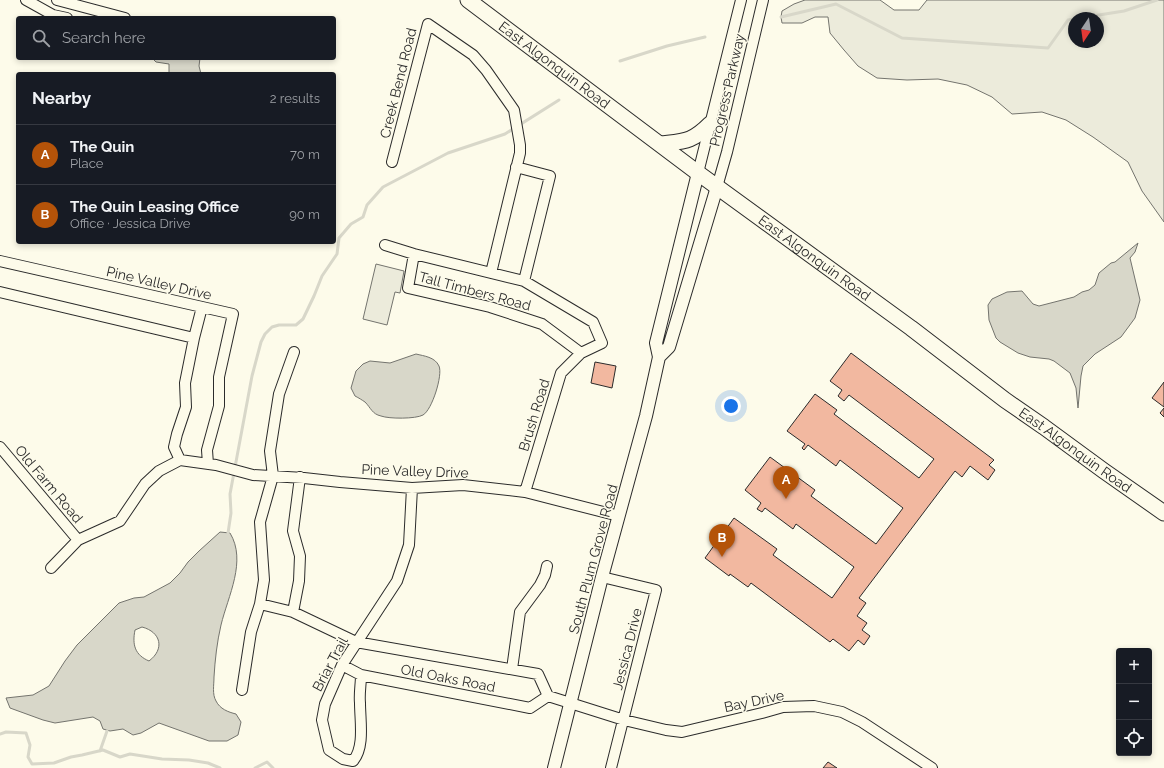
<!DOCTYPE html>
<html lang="en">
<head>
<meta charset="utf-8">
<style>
	:root { --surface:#171b24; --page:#20242c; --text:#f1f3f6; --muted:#9ea1a6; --line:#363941; --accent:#b45309 }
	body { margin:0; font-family:Raleway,sans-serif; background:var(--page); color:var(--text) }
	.controls { position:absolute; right:12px; bottom:12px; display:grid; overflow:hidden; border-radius:4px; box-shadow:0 2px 6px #0003 }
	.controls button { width:36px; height:36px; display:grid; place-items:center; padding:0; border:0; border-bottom:1px solid var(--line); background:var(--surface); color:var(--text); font:20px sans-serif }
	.compass { position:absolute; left:1068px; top:12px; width:36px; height:36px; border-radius:50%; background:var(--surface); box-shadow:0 2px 6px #0003; rotate:193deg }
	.you { position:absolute; left:731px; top:406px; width:14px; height:14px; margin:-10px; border:3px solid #fff; border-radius:50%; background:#1a73e8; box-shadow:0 0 0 6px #1a73e833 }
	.badge { display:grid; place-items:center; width:26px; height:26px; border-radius:50%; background:var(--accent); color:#fff; font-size:13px; font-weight:700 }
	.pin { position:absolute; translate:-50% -33px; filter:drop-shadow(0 1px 2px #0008) }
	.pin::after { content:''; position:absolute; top:21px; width:14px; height:12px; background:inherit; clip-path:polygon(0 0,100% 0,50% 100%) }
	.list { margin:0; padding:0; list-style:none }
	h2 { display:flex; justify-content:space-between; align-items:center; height:52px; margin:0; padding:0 16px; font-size:17px }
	h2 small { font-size:13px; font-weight:400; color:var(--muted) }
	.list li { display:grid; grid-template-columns:26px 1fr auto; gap:12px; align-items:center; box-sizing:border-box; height:60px; padding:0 16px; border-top:1px solid var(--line) }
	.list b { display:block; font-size:15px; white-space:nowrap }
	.list p { margin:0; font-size:13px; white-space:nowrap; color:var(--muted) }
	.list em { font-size:13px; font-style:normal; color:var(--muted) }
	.icon { flex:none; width:22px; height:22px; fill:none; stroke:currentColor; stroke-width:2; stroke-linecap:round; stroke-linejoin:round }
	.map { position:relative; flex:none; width:1164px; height:768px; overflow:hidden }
	.search { position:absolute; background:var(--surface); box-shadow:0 2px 6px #0003; left:16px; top:16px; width:320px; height:44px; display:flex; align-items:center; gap:10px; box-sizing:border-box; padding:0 14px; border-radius:4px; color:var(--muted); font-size:15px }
	.panel { position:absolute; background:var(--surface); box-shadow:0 2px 6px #0003; left:16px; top:72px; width:320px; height:172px; border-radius:4px }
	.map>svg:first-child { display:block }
</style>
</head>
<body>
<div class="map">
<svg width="1164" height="768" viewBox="0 0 1164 768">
	<rect width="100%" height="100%" fill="#fdfbea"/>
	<path fill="#ecebdb" stroke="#74746e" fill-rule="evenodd" d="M805,0H880L894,10H919L927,0H1164V222L1142,191L1128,162L1093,137L1066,120L1042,112L1012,114L992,97L967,85L938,79L907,80L877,78L858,66L844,50L830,33L828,17H815L802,23H782L781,17L782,11L794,4ZM1074,18H1098V42H1074Z
		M376,264L404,271L400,293L395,292L387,325L363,319Z"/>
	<path fill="#d8d7c9" stroke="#74746e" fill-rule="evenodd" d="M152,58H200L199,66L201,74H169V64L156,62Z
		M1138,243L1135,252L1130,258L1140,300L1135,318L1121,337L1095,354L1083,366L1081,376L1078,408L1076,388L1070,373L1054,361L1049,359L1030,357L1018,353L1000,342L996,338L989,320L988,305L992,299L1007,292L1022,291L1033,304L1039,306L1074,297L1082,292L1089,290L1095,285L1099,273L1111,263L1115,262Z
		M416,354C424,356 435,357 439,366C443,375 432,410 423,415C416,419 389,419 381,416C372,414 371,408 365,402C362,400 359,398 355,396L351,388L356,371L363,364L370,361L390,363Z
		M220,532L230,533C247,561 228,596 221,625C217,642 215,660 214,677C214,685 212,694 216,701C220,709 228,712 236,714L241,722L238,735L227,741H209L159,723L141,733L133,735L123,729L110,731L103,729L100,721L93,717L55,723L43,720L10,708L6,698L33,695L49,686L65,661L77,645L119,603L134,598L144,597L170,583L180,573L188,562L199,551ZM142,627C161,632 165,649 149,661C135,655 132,645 135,630Z"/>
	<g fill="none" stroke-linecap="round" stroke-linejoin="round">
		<path stroke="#d8d7c9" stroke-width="3" d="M781,17L836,4L902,38L1048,48L1068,20L1074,19
			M1080,18L1124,11L1157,0
			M620,61L667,46L705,37
			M228,533L231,513L230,494L252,376L261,342L265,334L272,327L279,325H296L303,319L314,296L322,276L337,254L339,238L351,224L363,217L367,205L383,187L448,153L505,134L559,100
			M0,734L6,732L26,733L30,745L28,757L32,764L54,763L71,757L82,755L103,750L120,757L130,754L162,759L189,760L208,763L220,768
			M100,751L107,731
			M255,768L267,762L273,768"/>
	</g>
	<path fill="#f2b8a0" stroke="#2b2b2b" d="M851,353L994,460L989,465L995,470L988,480L970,466L962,477L955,471L859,598L866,603L857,616L867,623L862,630L870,636L864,645L858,640L849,651L833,639L830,642L751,583L748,587L730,574L729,576L705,558L734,518L777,549L773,555L832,598L854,567L796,524L793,529L765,508L762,512L757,509L761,503L745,490L770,457L815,490L811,496L876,544L903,508L840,460L836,466L808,445L804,450L802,448L805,444L787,431L815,394L837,410L834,414L919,478L934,459L849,395L844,401L838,396L842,390L830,381Z
		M595,362L616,366L612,388L591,383Z
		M1164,382V407L1152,398Z
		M1164,408V417L1160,413Z
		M828,762L837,768H823Z"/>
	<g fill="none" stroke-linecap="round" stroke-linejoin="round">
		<g stroke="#2b2b2b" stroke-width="12">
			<path id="minor" d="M26,0L53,15L67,18
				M57,0L125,18
				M392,162L428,24L473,55L486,70L514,110L520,145V153L491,273
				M516,167L550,176L524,281
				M698,173L741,0
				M717,187L727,152L763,0
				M385,245L414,254L524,281L593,322L602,343L581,353L542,324L490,307L408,288L414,254
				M0,261L233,314L219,377V406L207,450L208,464
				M0,292L194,338L185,383L186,407L177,434L174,447L180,460
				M194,338L202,307
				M0,447L78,540
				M180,460L216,465L253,475L304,478L340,482L412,488L463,485L525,492L619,516
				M525,492L561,373L581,353
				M51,568L78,540L120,521L145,484L159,471L180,460
				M602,577L656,590L611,768
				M260,604L293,612L356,642L538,674L548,696L624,720L666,730L682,732L762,713L783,707L814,706L842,712L862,722L932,768
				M293,612L299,581L300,556L293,531L300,477
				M342,665L361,675L530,708L548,696
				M512,669L520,612L540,585L545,575L547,566
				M361,675C361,684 359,694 360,703C360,721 365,747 353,761L343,759L329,750L322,720L325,704L342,665L397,581L409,545L412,488
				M242,690L251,632L260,604L264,580L260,522L273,476L270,451L279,394L294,352"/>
		</g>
		<g stroke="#2b2b2b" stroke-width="14">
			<path id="tertiary" d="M659,357L669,347L717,187
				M554,768L602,577L646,416L659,357L656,343L698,173"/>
		</g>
		<g stroke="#2b2b2b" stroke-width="17">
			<g id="primary">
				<path id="s1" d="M468,0L698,173L911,328L1005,400L1044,427L1104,471L1164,513"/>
				<path d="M661,144C685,141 692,142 710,124"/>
			</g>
		</g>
		<use href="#minor" stroke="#fdfbea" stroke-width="10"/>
		<use href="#tertiary" stroke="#fdfbea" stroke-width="12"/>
		<use href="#primary" stroke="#fdfbea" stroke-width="15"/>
	</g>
	<g text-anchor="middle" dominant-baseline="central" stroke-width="3" stroke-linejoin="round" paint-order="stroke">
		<g font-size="14" fill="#2b2b2b" stroke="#fdfbea">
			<text stroke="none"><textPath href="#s1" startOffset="108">East Algonquin Road</textPath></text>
			<text transform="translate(398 83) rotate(-76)">Creek Bend Road</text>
			<text transform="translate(727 90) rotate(-77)">Progress Parkway</text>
			<text stroke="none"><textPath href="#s1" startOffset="432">East Algonquin Road</textPath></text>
			<text transform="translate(159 283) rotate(13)">Pine Valley Drive</text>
			<text transform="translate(475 291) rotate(15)">Tall Timbers Road</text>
			<text transform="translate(534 415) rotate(-73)">Brush Road</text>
			<text stroke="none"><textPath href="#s1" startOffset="756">East Algonquin Road</textPath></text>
			<text transform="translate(415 471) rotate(2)">Pine Valley Drive</text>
			<text transform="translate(49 484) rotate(50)">Old Farm Road</text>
			<text transform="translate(593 559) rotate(-75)">South Plum Grove Road</text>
			<text transform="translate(627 649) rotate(-76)">Jessica Drive</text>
			<text transform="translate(330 664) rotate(-62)">Briar Trail</text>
			<text transform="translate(448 678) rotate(11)">Old Oaks Road</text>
			<text transform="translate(754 701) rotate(-12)">Bay Drive</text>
		</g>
	</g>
</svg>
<div class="controls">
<button>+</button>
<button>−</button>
<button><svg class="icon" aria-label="locate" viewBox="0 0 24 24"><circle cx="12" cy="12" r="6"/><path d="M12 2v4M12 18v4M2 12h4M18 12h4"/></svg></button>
</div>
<svg class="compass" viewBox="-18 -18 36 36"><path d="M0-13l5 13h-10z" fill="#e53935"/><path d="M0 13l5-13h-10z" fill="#9ea1a6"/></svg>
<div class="you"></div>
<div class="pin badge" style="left:786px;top:499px">A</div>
<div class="pin badge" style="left:722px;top:557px">B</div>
<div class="search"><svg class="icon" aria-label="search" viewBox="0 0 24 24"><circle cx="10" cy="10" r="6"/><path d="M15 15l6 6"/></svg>Search here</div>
<section class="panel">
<h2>Nearby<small>2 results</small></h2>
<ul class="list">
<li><span class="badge">A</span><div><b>The Quin</b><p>Place</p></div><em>70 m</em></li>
<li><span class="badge">B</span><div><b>The Quin Leasing Office</b><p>Office · Jessica Drive</p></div><em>90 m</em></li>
</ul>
</section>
</div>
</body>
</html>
